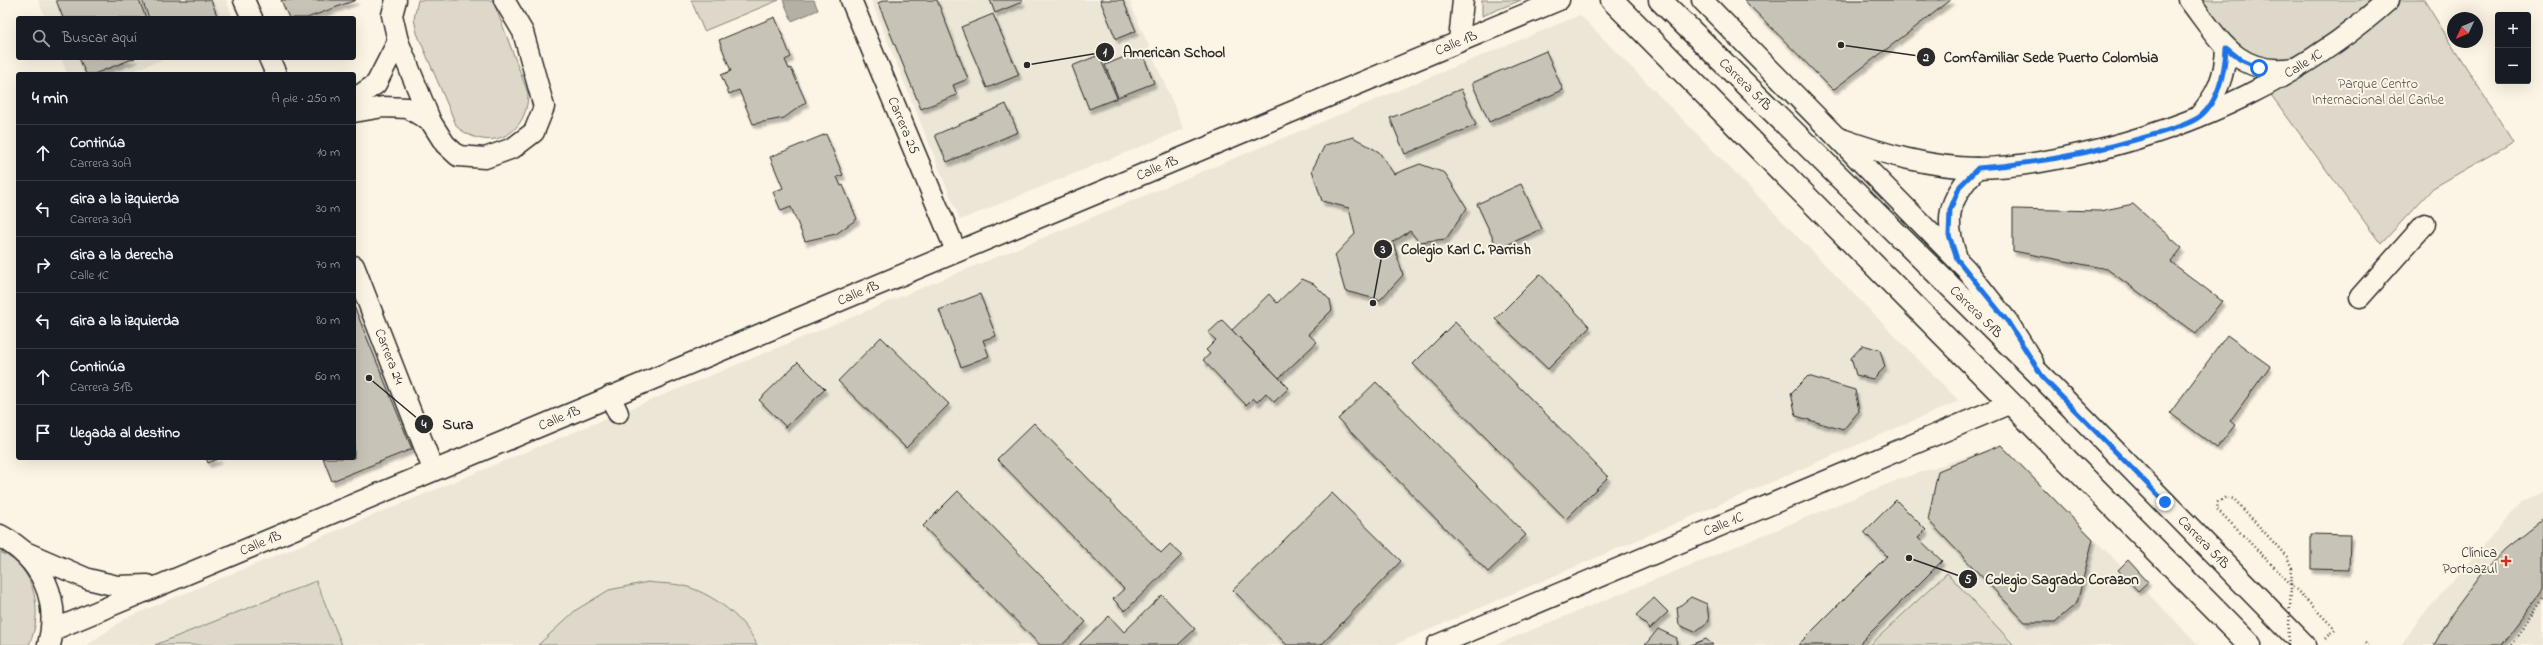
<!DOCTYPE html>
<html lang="es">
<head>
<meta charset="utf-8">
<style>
	:root { --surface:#171b24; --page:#242831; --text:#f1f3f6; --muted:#9ea1a6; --line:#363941 }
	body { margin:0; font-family:"Indie Flower",sans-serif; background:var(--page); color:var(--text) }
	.controls { position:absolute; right:12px; top:12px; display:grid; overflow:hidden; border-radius:4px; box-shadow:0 4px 16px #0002 }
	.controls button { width:36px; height:36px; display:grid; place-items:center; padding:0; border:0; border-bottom:1px solid var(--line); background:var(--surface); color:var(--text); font:20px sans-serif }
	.compass { position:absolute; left:2447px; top:12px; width:36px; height:36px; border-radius:50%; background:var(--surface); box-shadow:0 4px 16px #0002; rotate:226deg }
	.stop { position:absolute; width:12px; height:12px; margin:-9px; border:3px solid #1a73e8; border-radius:50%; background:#fff }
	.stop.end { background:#1a73e8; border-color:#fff; box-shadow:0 1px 4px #0008 }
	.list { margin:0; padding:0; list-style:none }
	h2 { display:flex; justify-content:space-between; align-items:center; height:52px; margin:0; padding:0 16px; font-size:17px }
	h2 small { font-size:13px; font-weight:400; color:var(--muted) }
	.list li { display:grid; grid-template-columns:26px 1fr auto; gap:12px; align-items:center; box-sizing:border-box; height:56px; padding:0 16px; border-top:1px solid var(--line) }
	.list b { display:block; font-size:15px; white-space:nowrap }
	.list p { margin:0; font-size:13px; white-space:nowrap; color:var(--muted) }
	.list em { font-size:13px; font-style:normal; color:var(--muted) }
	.icon { flex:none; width:22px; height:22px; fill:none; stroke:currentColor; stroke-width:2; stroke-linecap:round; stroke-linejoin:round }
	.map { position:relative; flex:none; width:2543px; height:645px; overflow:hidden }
	.search { position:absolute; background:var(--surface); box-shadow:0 4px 16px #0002; left:16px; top:16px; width:340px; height:44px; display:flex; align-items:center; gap:10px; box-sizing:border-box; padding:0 14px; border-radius:4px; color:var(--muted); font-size:15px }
	.panel { position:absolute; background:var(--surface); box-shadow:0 4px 16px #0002; left:16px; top:72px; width:340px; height:388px; border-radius:4px }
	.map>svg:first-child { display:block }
</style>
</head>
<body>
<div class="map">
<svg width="2543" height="645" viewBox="0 0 2543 645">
	<defs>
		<filter id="shadow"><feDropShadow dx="2.5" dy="4.5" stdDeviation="1" flood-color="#0004"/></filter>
	</defs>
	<rect width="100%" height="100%" fill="#fcf5e5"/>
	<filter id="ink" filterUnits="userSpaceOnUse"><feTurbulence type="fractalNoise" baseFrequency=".025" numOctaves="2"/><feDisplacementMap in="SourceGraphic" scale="8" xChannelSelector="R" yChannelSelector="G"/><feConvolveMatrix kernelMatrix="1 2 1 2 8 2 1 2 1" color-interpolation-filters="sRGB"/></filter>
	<g filter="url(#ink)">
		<path fill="#ece6d7" d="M38,0H226L233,18H45Z
			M871,0H1129L1184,129L960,220Z
			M1580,15L1959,401L1394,645H87L128,617Z
			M61,58H167L124,74H67Z
			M2001,445L2199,645H1495L1900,479Z
			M2543,492V645H2401L2418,621L2521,502Z"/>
		<path fill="#ded8ca" stroke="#84827a" d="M418,0H493L528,93C528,135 490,154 457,127L417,33L414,19Z
			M691,0H779L704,31Z
			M1482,0H1521L1482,16Z
			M2201,0H2424L2513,142L2433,188L2381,244Z
			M0,552C36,567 44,613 29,645H0Z
			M1947,573L2014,645H1870Z
			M316,581L342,645H155Z
			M648,582C660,584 676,583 688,587C716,596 745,619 757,645H538L576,610L609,590Z"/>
		<path fill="#b4b0a5" stroke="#7d7b74" d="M783,0H814L818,10L792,21Z"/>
		<path fill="#c8c3b7" stroke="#2b2b2b" filter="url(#shadow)" d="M56,0H139L146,18H63Z
			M142,0H211L218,18H149Z
			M281,0H356L307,18H289Z
			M885,0H937L968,79L953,85L957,95L921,109L878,3Z
			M990,0H1022V2L995,13Z
			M1100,0H1123L1136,31L1116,39Z
			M1744,0H1951L1833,90Z
			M993,14L1019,75L987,88L961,27Z
			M775,17L791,57L785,60L789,69L791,68L806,102L784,118L753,124L739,90L729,94L721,75L731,71L719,40Z
			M1141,50L1154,83L1118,97L1105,65Z
			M1546,51L1563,90L1489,122L1472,83Z
			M1099,55L1117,98L1089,109L1072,66Z
			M79,58H135L94,74H86Z
			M1461,89L1476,125L1405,154L1390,118Z
			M1006,104L1018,132L947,162L935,135Z
			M826,134L843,175L837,177L841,186L843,185L857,219L836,234L805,241L791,207L781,211L773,192L783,188L770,157Z
			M1353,137L1379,152L1394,174L1420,164L1445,173L1467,208L1446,239L1419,242L1410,231L1393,242L1403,275L1380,300L1345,291L1335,255L1355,234L1349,208L1322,201L1312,170L1325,145Z
			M1521,184L1542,229L1498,249L1477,204Z
			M2133,204L2182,248L2171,262L2222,301L2196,334L2107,269L2013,251V209L2100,211Z
			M1540,274L1590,327L1548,369L1495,319Z
			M1302,279L1314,284L1330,300L1332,310L1308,334L1317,342L1279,378L1232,330L1269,294L1277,303Z
			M980,294L996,336L983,340L989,356L961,367L939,310Z
			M354,306L412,449L332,481L323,458H354Z
			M1222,320L1289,388L1274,402L1266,393L1257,402L1253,398L1246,405L1203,360L1210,354L1206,350L1216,340L1208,333Z
			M1455,322L1608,477L1566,519L1413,364Z
			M2227,335L2270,366L2230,421L2235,425L2217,448L2170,413Z
			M881,337L949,404L906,448L838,381Z
			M1863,345L1880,350L1885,367L1873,379L1856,375L1851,358Z
			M798,362L825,389L786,427L759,400Z
			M1808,376L1855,390L1859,411L1843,430L1796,416L1791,393Z
			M1376,382L1526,535L1488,572L1338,419Z
			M1034,423L1161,553L1170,544L1182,555L1125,611L1113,599L1124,589L997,459Z
			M2001,445L2093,539L2077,603L2055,622H2025L1928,520L1938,471Z
			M206,458H220L208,463Z
			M958,491L1086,622L1062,645H1040L923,526Z
			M1332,493L1401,561L1321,645H1287L1233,590Z
			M1896,500L1926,530L1918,538L1942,561L1858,645H1798L1887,556L1864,532Z
			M2543,519V590L2501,645H2434L2453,612L2482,573L2505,549Z
			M2311,534L2350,535L2349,570L2311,569Z
			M2128,560L2148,582L2138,591L2118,570Z
			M1162,595L1195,629L1178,645H1079L1109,616L1124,632Z
			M1691,597L1707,604L1709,621L1695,632L1679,625L1677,608Z
			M1654,598L1668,612L1650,629L1636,615Z
			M1658,629L1677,638L1676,645H1645Z
			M1706,639L1713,645H1691Z"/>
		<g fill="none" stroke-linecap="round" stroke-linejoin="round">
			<g stroke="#2b2b2b" stroke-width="23">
				<g id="minor">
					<path d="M244,0L252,18"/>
					<path id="s1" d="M851,0L956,251"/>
					<path d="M1702,0L1966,269L2008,322L2033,362"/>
					<path d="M2189,0C2219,39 2238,77 2293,68"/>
					<path d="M398,41L431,122"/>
					<path d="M1459,41L1463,0"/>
					<path d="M269,58L276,74"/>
					<path d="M354,99L376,84L398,41L392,15L396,0"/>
					<path d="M354,112L383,107L408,108L431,122L445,144L458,156L485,158L513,148L534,132L544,107L523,32L504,0"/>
					<path d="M2198,117C2217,95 2225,77 2226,48"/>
					<path id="s2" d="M1839,138C1884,154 1929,167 1977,168C2013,168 2050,161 2084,153C2196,127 2303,77 2389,0"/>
					<path d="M1957,258C1943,217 1949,199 1977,168"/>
					<path id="s3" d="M354,266L433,469"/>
					<path d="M2360,297L2425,224"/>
					<path d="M610,396L618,413"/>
					<path d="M23,551L88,579L117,586L148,585"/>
					<path id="s4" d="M53,630L1559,0"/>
					<path id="s5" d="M1437,645L2011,403"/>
				</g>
			</g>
			<g stroke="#2b2b2b" stroke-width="25">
				<g id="major">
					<path d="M1612,0L2250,645"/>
					<path id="s6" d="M1660,0L2044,379L2304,645"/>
					<path d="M0,536C42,558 61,600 49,645"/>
				</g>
			</g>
			<path stroke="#2b2b2b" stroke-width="2.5" stroke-dasharray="1 3" stroke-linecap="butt" d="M2292,568L2287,557L2234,499L2226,497L2218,502L2217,509L2335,629L2325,640
				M2365,642L2368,645
				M2511,645L2543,598"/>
			<use href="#minor" stroke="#fcf5e5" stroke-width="20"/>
			<use href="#major" stroke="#fcf5e5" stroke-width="22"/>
			<path stroke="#2b2b2b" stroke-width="2.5" stroke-dasharray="1 3" stroke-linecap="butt" d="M2288,645L2292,568"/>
		</g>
	</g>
	<g fill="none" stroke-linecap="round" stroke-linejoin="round" filter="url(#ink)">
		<path stroke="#1a73e8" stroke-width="5" d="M2165,502L2044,379L2008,322L1957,259L1949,235L1950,210L1960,186L1978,168C2034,164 2087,154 2142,138C2159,133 2180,128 2196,119C2218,106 2225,71 2226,48L2241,60L2259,68"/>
	</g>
	<path fill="#c8321e" stroke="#fcf5e5" stroke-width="1.5" d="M2504 555h4v4h4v4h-4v4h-4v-4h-4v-4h4z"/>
	<g text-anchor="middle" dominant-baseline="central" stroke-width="4" stroke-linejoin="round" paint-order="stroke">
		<g font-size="14" fill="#2b2b2b" stroke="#fcf5e5">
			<text stroke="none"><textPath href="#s4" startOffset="1521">Calle 1B</textPath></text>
			<text stroke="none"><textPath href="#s2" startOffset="488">Calle 1C</textPath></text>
			<text stroke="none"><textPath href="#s6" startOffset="120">Carrera 51B</textPath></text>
			<text stroke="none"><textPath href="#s1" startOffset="136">Carrera 25</textPath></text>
			<text stroke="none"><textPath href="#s4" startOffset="1197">Calle 1B</textPath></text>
			<text stroke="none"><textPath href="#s4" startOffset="873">Calle 1B</textPath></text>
			<text stroke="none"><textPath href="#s6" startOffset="444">Carrera 51B</textPath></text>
			<text stroke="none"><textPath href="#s3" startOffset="97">Carrera 24</textPath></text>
			<text stroke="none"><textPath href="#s4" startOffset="549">Calle 1B</textPath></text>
			<text stroke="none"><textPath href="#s5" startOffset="311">Calle 1C</textPath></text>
			<text stroke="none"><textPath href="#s4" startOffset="225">Calle 1B</textPath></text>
			<text stroke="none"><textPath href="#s6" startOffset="768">Carrera 51B</textPath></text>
		</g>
		<g font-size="14" fill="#585653" stroke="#fcf5e5">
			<text x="2378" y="84">Parque Centro<tspan x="2378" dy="16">Internacional del Caribe</tspan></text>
		</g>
		<g font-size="14" fill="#2b2b2b" stroke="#fcf5e5" text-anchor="end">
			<text x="2497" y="553">Clínica<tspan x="2497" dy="16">Portoazul</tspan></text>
		</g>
	</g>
	<path fill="none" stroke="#2b2b2b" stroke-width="1.5" d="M1027 65L1105 52M1841 45L1926 57M1373 303L1383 249M369 378L424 424M1909 558L1968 579"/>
	<g fill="#2b2b2b" stroke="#fcf5e5" stroke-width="1.5">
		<circle cx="1027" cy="65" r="4"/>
		<circle cx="1841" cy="45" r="4"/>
		<circle cx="1373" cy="303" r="4"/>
		<circle cx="369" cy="378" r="4"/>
		<circle cx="1909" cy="558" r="4"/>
		<circle cx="1105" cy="52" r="10"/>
		<circle cx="1926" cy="57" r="10"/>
		<circle cx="1383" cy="249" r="10"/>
		<circle cx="424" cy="424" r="10"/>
		<circle cx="1968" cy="579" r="10"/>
	</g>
	<g font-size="12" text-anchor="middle" font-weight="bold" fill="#fff">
		<text x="1105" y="56">1</text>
		<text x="1926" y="61">2</text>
		<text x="1383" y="253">3</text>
		<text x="424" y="428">4</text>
		<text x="1968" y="583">5</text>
	</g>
	<g font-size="15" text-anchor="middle" font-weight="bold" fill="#2b2b2b" stroke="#fcf5e5" stroke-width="4" stroke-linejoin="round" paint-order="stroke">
		<text x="1174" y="57">American School</text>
		<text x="2051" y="62">Comfamiliar Sede Puerto Colombia</text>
		<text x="1466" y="254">Colegio Karl C. Parrish</text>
		<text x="458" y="429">Sura</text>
		<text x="2062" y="584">Colegio Sagrado Corazon</text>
	</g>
</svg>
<div class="controls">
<button>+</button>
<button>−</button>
</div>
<svg class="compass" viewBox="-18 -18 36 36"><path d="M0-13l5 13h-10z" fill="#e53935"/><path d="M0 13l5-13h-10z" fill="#9ea1a6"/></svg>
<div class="stop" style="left:2259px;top:68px"></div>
<div class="stop end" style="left:2165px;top:502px"></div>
<div class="search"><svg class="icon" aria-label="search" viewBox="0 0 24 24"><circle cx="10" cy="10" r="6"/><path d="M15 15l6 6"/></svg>Buscar aquí</div>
<section class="panel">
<h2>4 min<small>A pie · 250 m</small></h2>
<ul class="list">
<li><svg class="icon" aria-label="ahead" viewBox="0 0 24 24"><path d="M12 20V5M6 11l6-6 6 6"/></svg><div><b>Continúa</b><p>Carrera 30A</p></div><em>10 m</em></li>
<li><svg class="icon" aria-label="left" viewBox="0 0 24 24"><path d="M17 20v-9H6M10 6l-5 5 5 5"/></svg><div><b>Gira a la izquierda</b><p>Carrera 30A</p></div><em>30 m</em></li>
<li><svg class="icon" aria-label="right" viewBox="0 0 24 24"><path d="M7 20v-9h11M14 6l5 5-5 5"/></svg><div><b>Gira a la derecha</b><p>Calle 1C</p></div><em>70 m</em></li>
<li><svg class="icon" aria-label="left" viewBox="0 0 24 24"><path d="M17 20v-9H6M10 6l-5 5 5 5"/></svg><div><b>Gira a la izquierda</b></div><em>80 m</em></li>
<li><svg class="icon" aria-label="ahead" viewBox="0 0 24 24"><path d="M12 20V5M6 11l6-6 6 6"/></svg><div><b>Continúa</b><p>Carrera 51B</p></div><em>60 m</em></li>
<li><svg class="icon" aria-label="arrive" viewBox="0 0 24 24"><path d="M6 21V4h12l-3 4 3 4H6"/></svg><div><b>Llegada al destino</b></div></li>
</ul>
</section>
</div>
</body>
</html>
